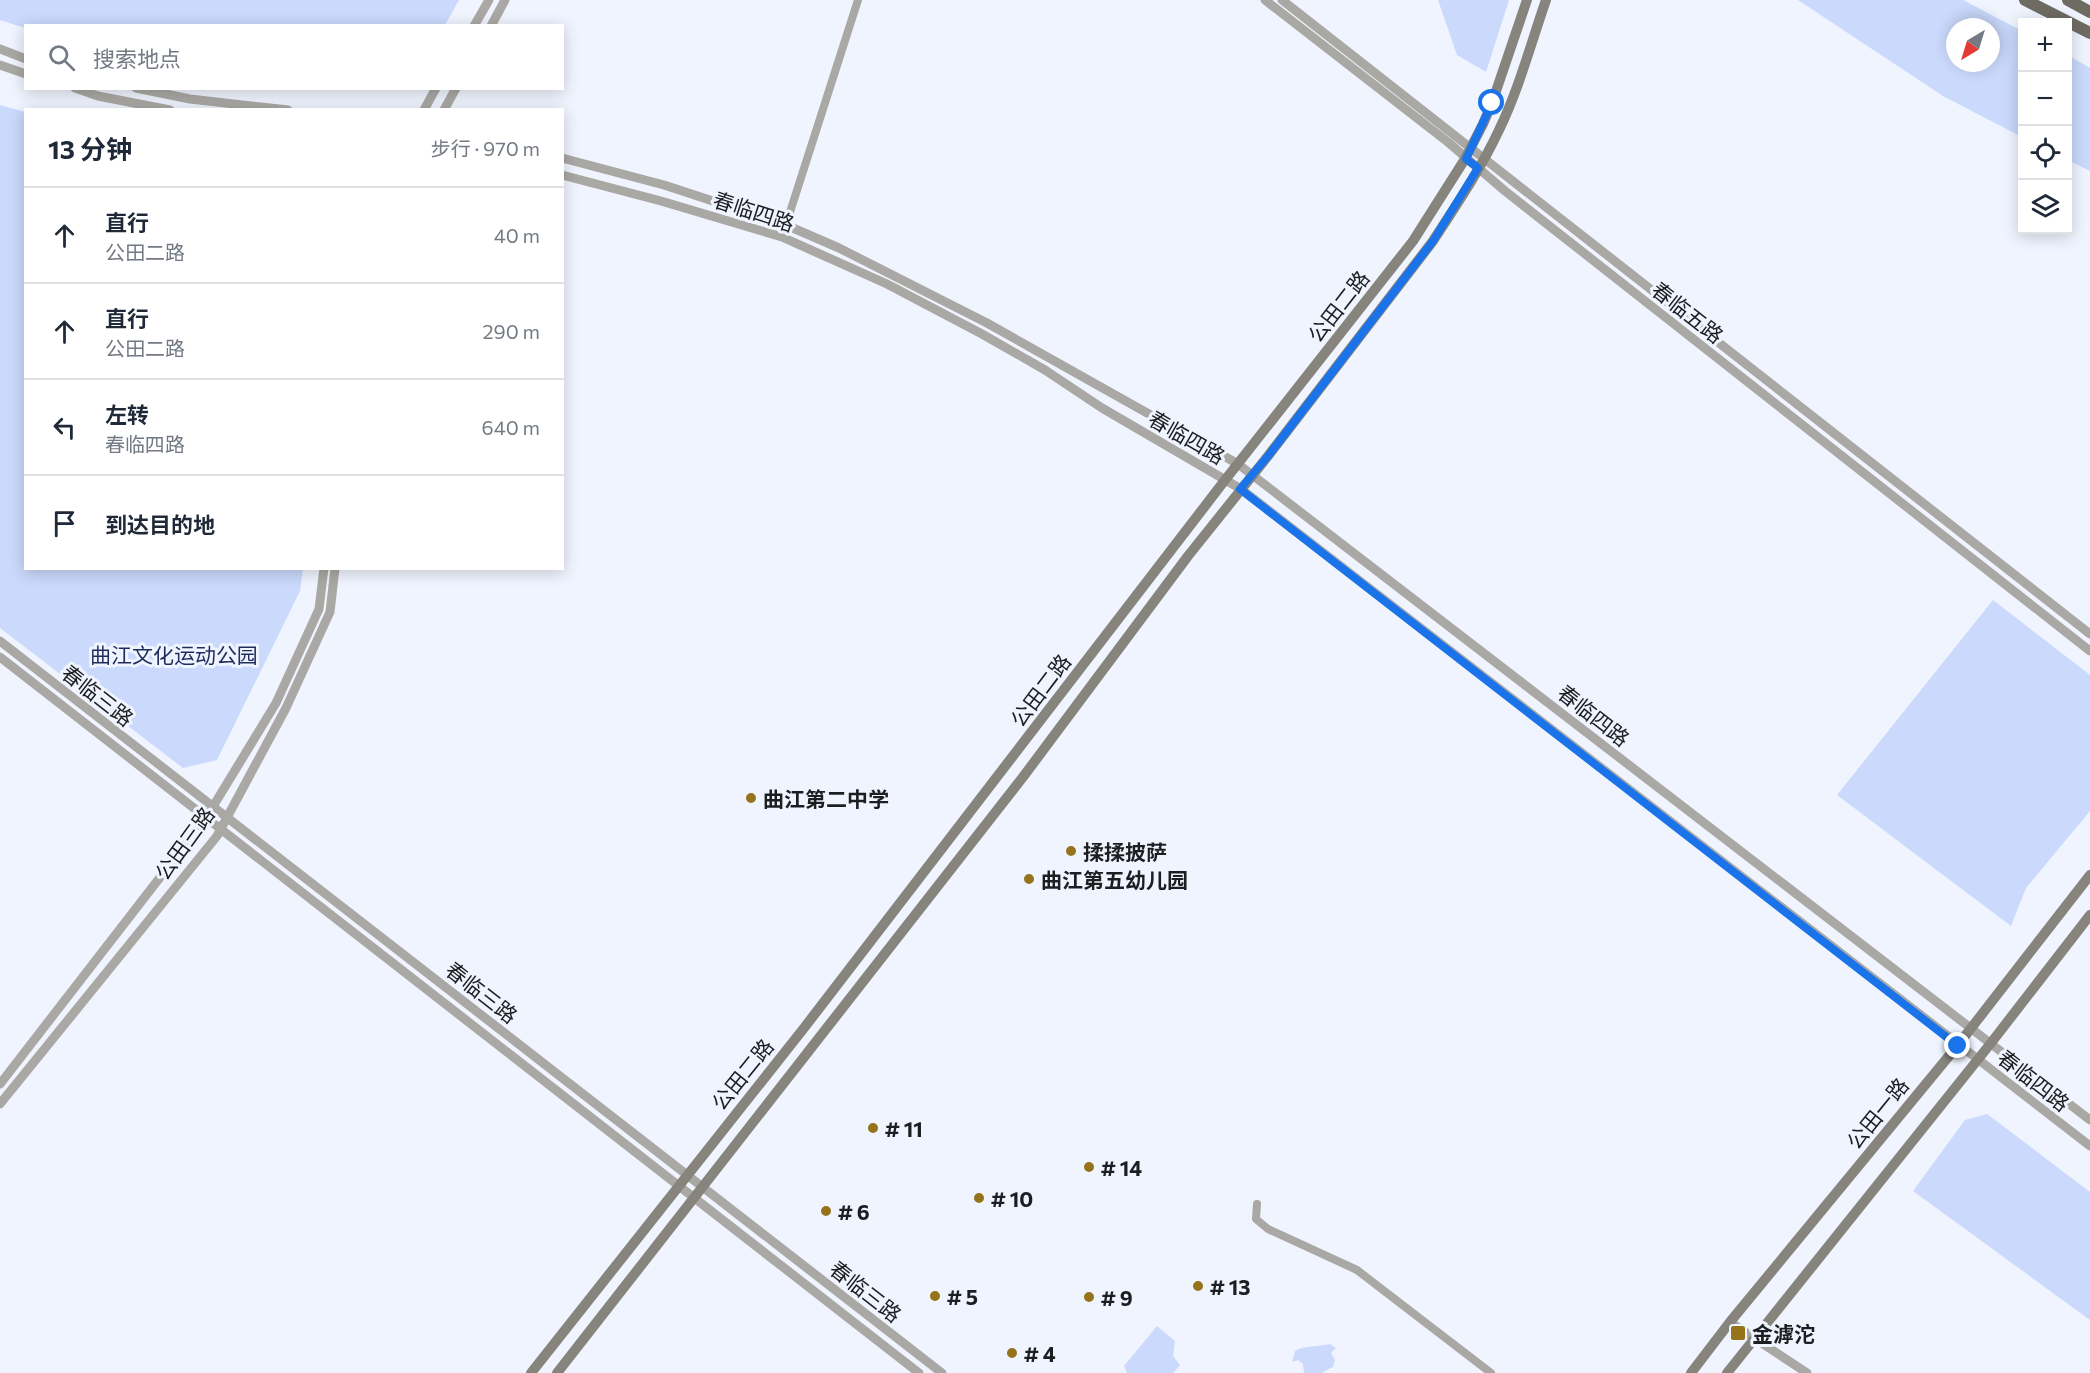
<!DOCTYPE html>
<html lang="zh">
<head>
<meta charset="utf-8">
<style>
	:root { --surface:#fff; --page:#f6f6f7; --text:#1f2937; --muted:#747a83; --line:#e0e1e3 }
	body { margin:0; font-family:Commissioner,"Noto Sans SC",sans-serif; background:var(--page); color:var(--text) }
	.controls { position:absolute; right:18px; top:18px; display:grid; overflow:hidden; border-radius:0px; box-shadow:0 3px 15px #0003 }
	.controls button { width:54px; height:54px; display:grid; place-items:center; padding:0; border:0; border-bottom:2px solid var(--line); background:var(--surface); color:var(--text); font:30px sans-serif }
	.compass { position:absolute; left:1946px; top:18px; width:54px; height:54px; border-radius:50%; background:var(--surface); box-shadow:0 3px 15px #0003; rotate:218deg }
	.stop { position:absolute; width:18px; height:18px; margin:-14px; border:4px solid #1a73e8; border-radius:50%; background:#fff }
	.stop.end { background:#1a73e8; border-color:#fff; box-shadow:0 2px 6px #0008 }
	.list { margin:0; padding:0; list-style:none }
	h2 { display:flex; justify-content:space-between; align-items:center; height:78px; margin:0; padding:0 24px; font-size:26px }
	h2 small { font-size:20px; font-weight:400; color:var(--muted) }
	.list li { display:grid; grid-template-columns:39px 1fr auto; gap:18px; align-items:center; box-sizing:border-box; height:96px; padding:0 24px; border-top:2px solid var(--line) }
	.list b { display:block; font-size:22px; white-space:nowrap }
	.list p { margin:0; font-size:20px; white-space:nowrap; color:var(--muted) }
	.list em { font-size:20px; font-style:normal; color:var(--muted) }
	.icon { flex:none; width:33px; height:33px; fill:none; stroke:currentColor; stroke-width:2; stroke-linecap:round; stroke-linejoin:round }
	.map { position:relative; flex:none; width:2090px; height:1373px; overflow:hidden }
	.search { position:absolute; background:var(--surface); box-shadow:0 3px 15px #0003; left:24px; top:24px; width:540px; height:66px; display:flex; align-items:center; gap:15px; box-sizing:border-box; padding:0 21px; border-radius:0px; color:var(--muted); font-size:22px }
	.panel { position:absolute; background:var(--surface); box-shadow:0 3px 15px #0003; left:24px; top:108px; width:540px; height:462px; border-radius:0px }
	.map>svg:first-child { display:block }
</style>
</head>
<body>
<div class="map">
<svg width="2090" height="1373" viewBox="0 0 2090 1373">
	<rect width="100%" height="100%" fill="#eff4fe"/>
	<path fill="#cad9fc" fill-rule="evenodd" d="M0,0H459L445,25L26,26L25,28L0,20Z
		M1438,0H1509L1486,72L1457,55Z
		M1798,0H1963L2022,31V137L1943,96ZM1955,27H1991V63H1955Z
		M2068,55L2090,68V171L2068,160Z
		M0,105L25,112L26,568L303,569L300,591L217,760L183,768L0,628Z
		M1993,600L2090,675V811L2026,888L2011,926L1837,795Z
		M1987,1114L2090,1192V1320L1913,1191L1965,1120Z
		M1157,1326L1175,1341L1173,1356L1180,1365L1173,1373H1127L1124,1366Z
		M1330,1344L1336,1348L1331,1353L1335,1360L1333,1367L1321,1373H1304L1303,1364L1298,1360L1292,1362L1295,1351C1305,1345 1318,1347 1330,1344Z"/>
	<g fill="none" stroke-linecap="round" stroke-linejoin="round">
		<path stroke="#aaa8a4" stroke-width="8" d="M782,237L858,0
			M1257,1204L1256,1219L1268,1229L1357,1270L1491,1373"/>
		<path stroke="#aaa8a4" stroke-width="9" d="M1265,0L1449,143L1505,191L2090,651
			M1282,0L2090,634
			M474,26L489,0
			M491,26L505,0
			M0,49L26,59
			M0,65L26,74
			M75,88L98,96L170,110
			M136,88L190,99L288,110
			M424,110L436,88
			M444,110L456,88
			M562,158L664,185L786,225L839,248L987,323L1238,464L2090,1120
			M562,175L661,201L782,237L887,284L982,334L1045,370L1102,408L1241,489L2090,1146
			M0,641L942,1373
			M0,657L919,1373
			M0,1084L206,818L276,703L319,609L324,568
			M0,1104L217,836L286,708L330,612L335,568
			M1730,1322L1807,1373"/>
		<path stroke="#87847e" stroke-width="10" d="M531,1373L804,1028L1225,480L1413,241L1465,159L1483,124L1492,103L1527,0
			M557,1373L1023,777L1188,556L1268,456L1433,241C1455,207 1482,167 1499,130C1519,89 1531,43 1546,0
			M1691,1373L1730,1322L1958,1045L2090,875
			M1727,1373L1991,1043L2090,915"/>
		<path stroke="#6e6b63" stroke-width="12" d="M2025,0L2090,33
			M2068,0L2090,12"/>
	</g>
	<g fill="none" stroke-linecap="round" stroke-linejoin="round">
		<path stroke="#1a73e8" stroke-width="8" d="M1492,103L1466,159L1478,168L1433,241L1268,456L1240,489L1958,1046"/>
	</g>
	<g fill="#94731b" stroke="#eff4fe" stroke-width="2">
		<circle cx="751" cy="798" r="6"/>
		<circle cx="1071" cy="851" r="6"/>
		<circle cx="1029" cy="879" r="6"/>
		<circle cx="873" cy="1128" r="6"/>
		<circle cx="1089" cy="1167" r="6"/>
		<circle cx="979" cy="1198" r="6"/>
		<circle cx="826" cy="1211" r="6"/>
		<circle cx="1198" cy="1286" r="6"/>
		<circle cx="935" cy="1296" r="6"/>
		<circle cx="1089" cy="1297" r="6"/>
		<rect x="1730" y="1325" width="16" height="16" rx="3"/>
		<circle cx="1012" cy="1353" r="6"/>
	</g>
	<g text-anchor="middle" dominant-baseline="central" stroke-width="6" stroke-linejoin="round" paint-order="stroke">
		<g font-size="21" fill="#1c1e21" stroke="#eff4fe">
			<text transform="translate(754 211) rotate(18)">春临四路</text>
			<text transform="translate(1338 306) rotate(-52)">公田二路</text>
			<text transform="translate(1688 312) rotate(38)">春临五路</text>
			<text transform="translate(1187 437) rotate(30)">春临四路</text>
			<text transform="translate(1040 690) rotate(-53)">公田二路</text>
			<text transform="translate(98 695) rotate(38)">春临三路</text>
			<text transform="translate(1594 715) rotate(38)">春临四路</text>
			<text transform="translate(184 843) rotate(-54)">公田三路</text>
			<text transform="translate(482 992) rotate(38)">春临三路</text>
			<text transform="translate(742 1074) rotate(-51)">公田二路</text>
			<text transform="translate(2034 1080) rotate(38)">春临四路</text>
			<text transform="translate(1877 1113) rotate(-51)">公田一路</text>
			<text transform="translate(866 1291) rotate(38)">春临三路</text>
		</g>
		<g font-size="21" fill="#1e2d5e" stroke="#eff4fe">
			<text x="174" y="654">曲江文化运动公园</text>
		</g>
		<g font-size="21" font-weight="bold" fill="#1c1e21" stroke="#eff4fe" text-anchor="start">
			<text x="763" y="798">曲江第二中学</text>
			<text x="1083" y="851">揉揉披萨</text>
			<text x="1041" y="879">曲江第五幼儿园</text>
			<text x="885" y="1128"># 11</text>
			<text x="1101" y="1167"># 14</text>
			<text x="991" y="1198"># 10</text>
			<text x="838" y="1211"># 6</text>
			<text x="1210" y="1286"># 13</text>
			<text x="947" y="1296"># 5</text>
			<text x="1101" y="1297"># 9</text>
			<text x="1752" y="1333">金滹沱</text>
			<text x="1024" y="1353"># 4</text>
		</g>
	</g>
</svg>
<div class="controls">
<button>+</button>
<button>−</button>
<button><svg class="icon" aria-label="locate" viewBox="0 0 24 24"><circle cx="12" cy="12" r="6"/><path d="M12 2v4M12 18v4M2 12h4M18 12h4"/></svg></button>
<button><svg class="icon" aria-label="layers" viewBox="0 0 24 24"><path d="M12 4l9 5-9 5-9-5zM3 14l9 5 9-5"/></svg></button>
</div>
<svg class="compass" viewBox="-18 -18 36 36"><path d="M0-13l5 13h-10z" fill="#e53935"/><path d="M0 13l5-13h-10z" fill="#747a83"/></svg>
<div class="stop" style="left:1492px;top:103px"></div>
<div class="stop end" style="left:1958px;top:1046px"></div>
<div class="search"><svg class="icon" aria-label="search" viewBox="0 0 24 24"><circle cx="10" cy="10" r="6"/><path d="M15 15l6 6"/></svg>搜索地点</div>
<section class="panel">
<h2>13 分钟<small>步行 · 970 m</small></h2>
<ul class="list">
<li><svg class="icon" aria-label="ahead" viewBox="0 0 24 24"><path d="M12 20V5M6 11l6-6 6 6"/></svg><div><b>直行</b><p>公田二路</p></div><em>40 m</em></li>
<li><svg class="icon" aria-label="ahead" viewBox="0 0 24 24"><path d="M12 20V5M6 11l6-6 6 6"/></svg><div><b>直行</b><p>公田二路</p></div><em>290 m</em></li>
<li><svg class="icon" aria-label="left" viewBox="0 0 24 24"><path d="M17 20v-9H6M10 6l-5 5 5 5"/></svg><div><b>左转</b><p>春临四路</p></div><em>640 m</em></li>
<li><svg class="icon" aria-label="arrive" viewBox="0 0 24 24"><path d="M6 21V4h12l-3 4 3 4H6"/></svg><div><b>到达目的地</b></div></li>
</ul>
</section>
</div>
</body>
</html>
